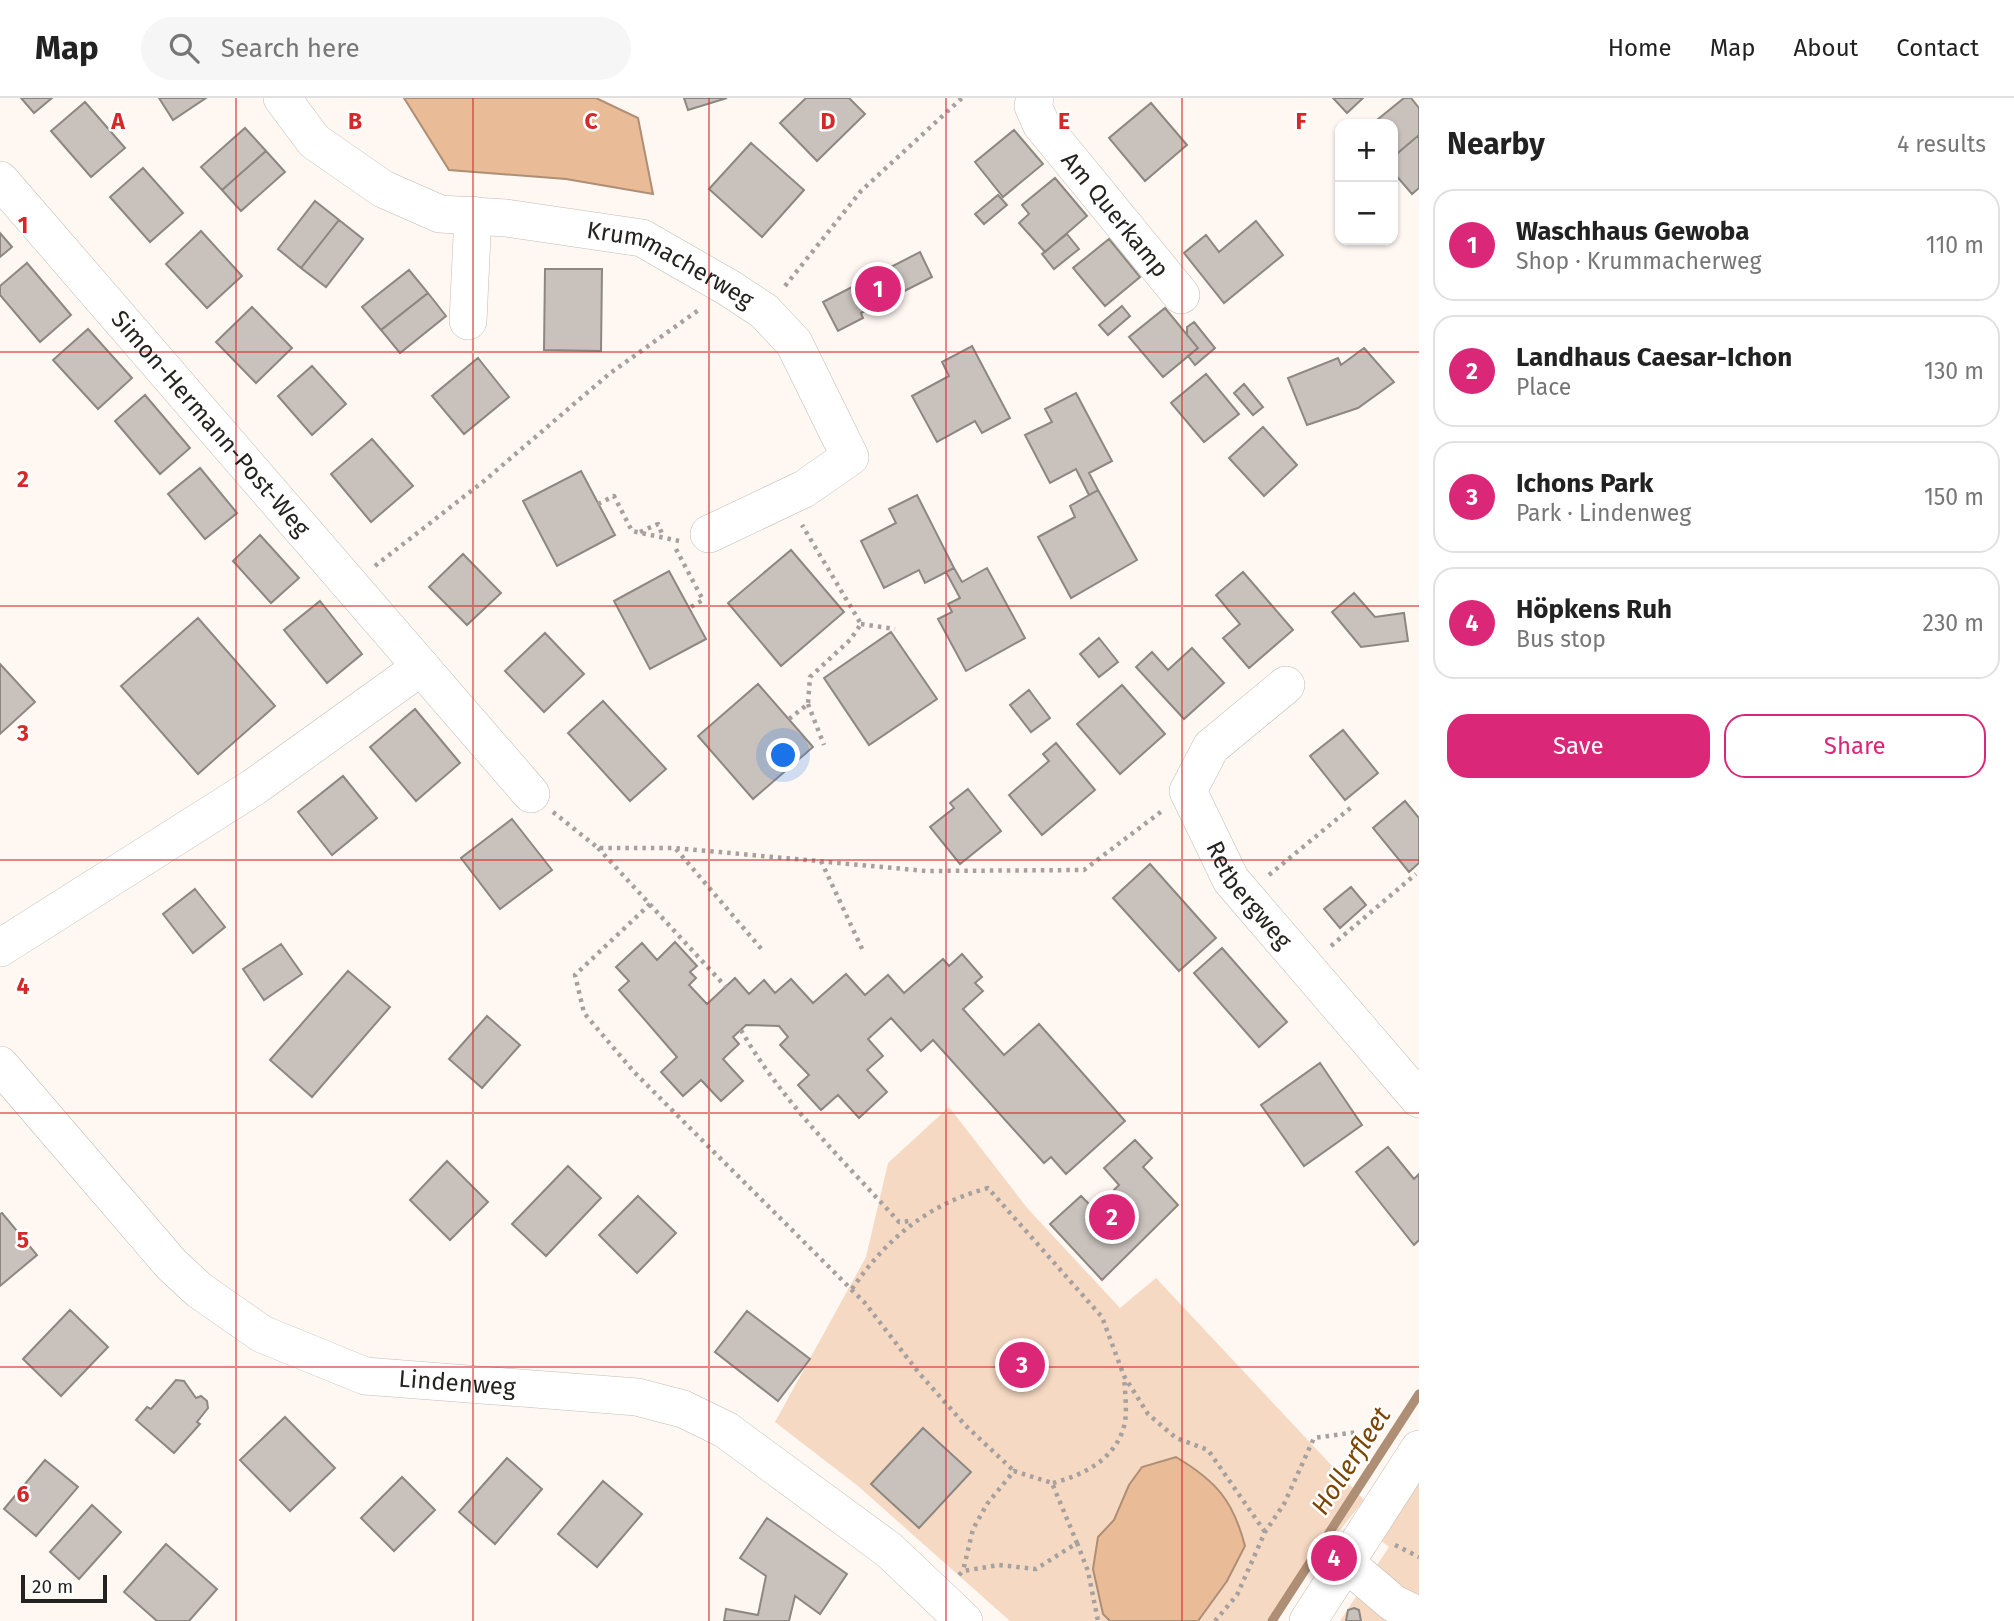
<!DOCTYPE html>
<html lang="en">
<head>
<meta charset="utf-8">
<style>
	:root { --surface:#fff; --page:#f6f6f6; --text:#222; --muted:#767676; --line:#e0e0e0; --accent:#db2777 }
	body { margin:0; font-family:"Fira Sans",sans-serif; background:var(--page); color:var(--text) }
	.controls { position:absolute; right:21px; top:21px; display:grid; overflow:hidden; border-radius:14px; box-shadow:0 2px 5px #0004 }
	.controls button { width:63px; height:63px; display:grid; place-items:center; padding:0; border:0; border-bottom:2px solid var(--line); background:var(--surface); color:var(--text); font:35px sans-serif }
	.scale { position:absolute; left:21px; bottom:18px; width:86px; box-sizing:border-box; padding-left:7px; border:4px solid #252321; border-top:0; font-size:19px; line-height:24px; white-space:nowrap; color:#252321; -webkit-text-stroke:5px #fff; paint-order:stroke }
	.you { position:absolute; left:784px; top:658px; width:24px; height:24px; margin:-18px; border:5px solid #fff; border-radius:50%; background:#1a73e8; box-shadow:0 0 0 10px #1a73e833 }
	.badge { display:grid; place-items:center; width:46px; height:46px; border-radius:50%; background:var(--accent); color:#fff; font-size:23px; font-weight:700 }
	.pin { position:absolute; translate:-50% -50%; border:4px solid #fff; box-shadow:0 2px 7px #0006 }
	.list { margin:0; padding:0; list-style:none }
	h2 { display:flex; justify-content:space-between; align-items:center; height:91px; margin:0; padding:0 28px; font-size:30px }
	h2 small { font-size:23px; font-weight:400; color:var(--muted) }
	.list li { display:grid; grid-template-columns:46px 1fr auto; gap:21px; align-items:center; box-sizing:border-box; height:112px; margin:0 14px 14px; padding:0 14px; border:2px solid var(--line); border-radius:21px }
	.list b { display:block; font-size:26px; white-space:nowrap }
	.list p { margin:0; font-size:23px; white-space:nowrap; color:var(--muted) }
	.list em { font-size:23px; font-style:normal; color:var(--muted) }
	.actions { display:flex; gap:14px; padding:21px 28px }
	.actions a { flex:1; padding:16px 0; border:2px solid var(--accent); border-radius:21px; text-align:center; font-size:24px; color:var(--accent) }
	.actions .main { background:var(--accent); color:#fff }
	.icon { flex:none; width:38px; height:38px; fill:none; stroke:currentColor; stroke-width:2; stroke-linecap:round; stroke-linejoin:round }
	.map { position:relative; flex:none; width:1419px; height:1523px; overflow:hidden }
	header { display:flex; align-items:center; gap:42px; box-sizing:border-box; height:98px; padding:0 35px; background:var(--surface); border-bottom:2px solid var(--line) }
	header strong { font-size:33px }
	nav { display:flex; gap:38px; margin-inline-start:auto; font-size:24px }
	.search { width:490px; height:63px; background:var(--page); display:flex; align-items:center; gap:18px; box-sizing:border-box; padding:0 24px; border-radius:38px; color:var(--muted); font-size:26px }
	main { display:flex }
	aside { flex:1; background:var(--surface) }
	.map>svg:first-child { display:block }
</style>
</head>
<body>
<header>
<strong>Map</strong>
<div class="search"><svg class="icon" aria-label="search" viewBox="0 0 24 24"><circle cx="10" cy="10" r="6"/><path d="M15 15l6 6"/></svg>Search here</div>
<nav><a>Home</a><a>Map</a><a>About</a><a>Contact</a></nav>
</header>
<main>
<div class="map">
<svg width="1419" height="1523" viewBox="0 0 1419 1523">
	<rect width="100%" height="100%" fill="#fef7f2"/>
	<path fill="#f5d9c3" d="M949,1009L1028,1111L1120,1210L1156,1180L1364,1402L1267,1523H1010L858,1388L775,1324L866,1159L888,1065Z
		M1419,1378V1523H1340L1389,1449L1379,1441Z"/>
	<path fill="#e9bc97" stroke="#ae8e74" stroke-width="2" d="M404,0H596L638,20L653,96L566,81L449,72Z
		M1176,1359C1216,1383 1233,1402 1245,1448L1227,1483L1198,1523H1110L1103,1516L1093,1471L1098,1439L1114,1422L1129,1387L1142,1369Z"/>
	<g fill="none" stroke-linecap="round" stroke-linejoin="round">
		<path stroke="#ae8e74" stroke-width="9" d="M1272,1523L1419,1296"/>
	</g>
	<path fill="#c8c1bc" stroke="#8d8782" stroke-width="2" d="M21,0H52L34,15Z
		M159,0H206L173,22Z
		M684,0H727L688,12Z
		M806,0H849L865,16L817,63L780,25Z
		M1333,0H1363L1347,15Z
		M1404,0H1411L1419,10V37L1393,59V26H1372Z
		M85,4L125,50L91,79L51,33Z
		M1151,5L1187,47L1145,83L1109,40Z
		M245,30L266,53L222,92L201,69Z
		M1014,32L1043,66L1003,99L975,64Z
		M1419,37V90L1412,96L1393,74V59Z
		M751,45L804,92L762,139L709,91Z
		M266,53L285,74L241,113L222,92Z
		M143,70L183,115L150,144L110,99Z
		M1055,80L1087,118L1045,154L1019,125L1029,116L1022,107Z
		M998,97L1007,107L984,126L975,116Z
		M315,103L339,122L301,170L278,151Z
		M339,122L363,141L326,189L301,170Z
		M1256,123L1283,157L1224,205L1184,155L1206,137L1219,154Z
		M201,133L242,178L207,210L166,166Z
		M0,135L12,149L0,159Z
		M1067,136L1079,151L1054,171L1042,156Z
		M1109,141L1140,179L1105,208L1073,170Z
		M920,154L932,179L861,215L863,220L838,233L823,204Z
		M27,165L71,217L40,244L0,197V188Z
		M545,171H602L601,253L544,252Z
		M409,172L428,195L381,232L362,209Z
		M428,195L446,218L400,255L381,232Z
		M1122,208L1130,218L1108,237L1099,227Z
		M252,209L292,250L256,285L216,244Z
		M1165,210L1198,250L1163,279L1129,239Z
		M1194,224L1215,250L1195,267L1188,258L1198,250L1187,237V229Z
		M88,231L132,280L98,311L53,262Z
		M972,248L1010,320L982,335L975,323L937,344L912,298L949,278L942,264Z
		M1364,250L1394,284L1358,310L1307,327L1288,280L1338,260L1341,267Z
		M478,260L509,299L464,336L432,298Z
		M312,268L346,306L312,337L278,298Z
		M1206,276L1239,316L1204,344L1171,305Z
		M1244,286L1263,309L1253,317L1234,295Z
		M1076,295L1112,363L1089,375L1098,392L1089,397L1076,371L1050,385L1025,337L1052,324L1045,311Z
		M145,297L190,350L160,376L115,323Z
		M1263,329L1297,367L1264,398L1229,360Z
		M372,341L413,388L371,424L331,376Z
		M200,370L237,415L205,441L168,396Z
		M581,373L615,437L557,468L523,403Z
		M1098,392L1137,462L1071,500L1038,439L1075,419L1070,408Z
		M917,397L954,470L925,485L919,472L884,490L861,443L896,425L889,411Z
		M260,437L299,480L271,505L233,463Z
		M791,452L844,514L781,568L728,505Z
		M463,456L501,495L467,527L429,489Z
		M954,470L962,484L987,470L1025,540L966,573L938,521L952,514L948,506L960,500L946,474Z
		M669,473L706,541L650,571L614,503Z
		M1243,474L1293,532L1249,570L1223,540L1240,526L1216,497Z
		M1354,495L1375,519L1404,515L1408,543L1361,549L1332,514Z
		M320,503L362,556L327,585L284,532Z
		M198,520L275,608L198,676L121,588Z
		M891,534L937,601L869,647L824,580Z
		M545,535L584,576L544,614L505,573Z
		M1099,540L1118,564L1099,579L1080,556Z
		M1192,550L1224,585L1184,621L1136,569L1152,554L1168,572Z
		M0,566L35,604L0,636Z
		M758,586L813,649L753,701L698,638Z
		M1122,587L1165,636L1120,676L1077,626Z
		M1029,592L1050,620L1031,634L1010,607Z
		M603,603L666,671L630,703L568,635Z
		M415,611L460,665L416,703L370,649Z
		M1343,632L1378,675L1345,702L1310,658Z
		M1056,645L1095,692L1042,737L1009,697L1049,663L1043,656Z
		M343,678L377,720L332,757L298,714Z
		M968,691L1001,733L960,766L930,729L954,710L950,705Z
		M1405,703L1419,720V765L1409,774L1373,730Z
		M512,721L552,772L500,811L461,760Z
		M1150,766L1216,840L1179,873L1113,800Z
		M1351,789L1366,807L1340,830L1324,811Z
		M195,791L225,829L193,855L163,816Z
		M675,844L697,868L690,874L696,880L689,887L707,906L735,880L749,896L764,882L775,895L791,881L813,905L846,876L865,897L888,877L904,895L943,861L949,868L962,856L982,879L975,885L983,893L963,911L1004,957L1039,926L1125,1023L1066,1076L1051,1059L1044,1065L933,942L921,953L891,920L868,941L883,958L867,972L887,994L859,1020L838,997L821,1012L798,987L809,977L780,947L788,939L779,928L746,927L733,939L739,946L723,961L743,983L721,1003L701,982L683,998L661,974L677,959L619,892L629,883L616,869L642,845L657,862Z
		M281,846L302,876L264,902L243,871Z
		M1222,850L1287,924L1259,949L1194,875Z
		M348,873L390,909L312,999L270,962Z
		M487,918L520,947L482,990L449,961Z
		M1320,965L1362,1027L1304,1068L1261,1007Z
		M1135,1042L1152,1060L1143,1069L1178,1107L1102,1182L1050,1126L1081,1098L1094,1111L1102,1104L1119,1087L1104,1070Z
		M1388,1049L1414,1081L1419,1076V1142L1414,1147L1356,1074Z
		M447,1063L488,1104L450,1142L410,1102Z
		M568,1068L601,1100L546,1158L512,1126Z
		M638,1098L676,1135L637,1175L599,1137Z
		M2,1115L37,1157L0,1188V1116Z
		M70,1212L108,1249L61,1298L23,1261Z
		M747,1213L810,1261L778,1303L715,1254Z
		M176,1282L184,1283L196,1300L201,1298L207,1303L208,1310L197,1324L200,1326L174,1355L136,1322L147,1309L151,1311Z
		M285,1319L335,1370L290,1413L240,1362Z
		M923,1330L971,1374L919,1430L871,1386Z
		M507,1360L542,1391L495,1446L459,1414Z
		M45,1362L78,1389L36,1438L4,1411Z
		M402,1379L435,1412L394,1453L361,1420Z
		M603,1383L642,1416L597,1469L558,1436Z
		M92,1407L121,1434L79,1481L50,1454Z
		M767,1420L847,1476L820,1516L795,1498L789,1523H724L726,1511L758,1517L766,1478L740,1460Z
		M166,1446L217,1491L189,1523H157L124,1494Z
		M1354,1510L1359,1512L1361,1523H1346L1348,1512Z"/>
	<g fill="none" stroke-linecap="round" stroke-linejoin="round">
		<g stroke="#c2bcb7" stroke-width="38">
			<g id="minor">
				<path id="s1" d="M282,0L314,43L383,91L440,116L506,120L642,140L729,190L764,213L794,245L850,359L804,391L709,436"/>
				<path id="s2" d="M1035,0L1033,8L1041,26L1181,197"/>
				<path id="s3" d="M0,82L531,696"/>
				<path d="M468,223L473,117"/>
				<path id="s4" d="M1286,587L1211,649L1188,693L1231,782L1419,1001"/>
				<path d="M0,850L254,689L421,569"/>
				<path id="s5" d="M0,967L172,1167L199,1192L262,1236L365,1278L637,1299L683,1311L726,1332L889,1452L964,1523"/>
				<path d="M1345,1464L1393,1505L1419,1518"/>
				<path d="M1308,1523L1419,1351"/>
			</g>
		</g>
		<path stroke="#a6a19e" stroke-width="4.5" stroke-dasharray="3.5 5" stroke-linecap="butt" d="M785,188L861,93L962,0
			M598,406L614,398L632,433L679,443
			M640,434L658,426L663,438
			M676,451L703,502L689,510
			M375,468L484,383L609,276L700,211
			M861,526L895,531
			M808,606L824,647
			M789,621L808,606L810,579L850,542L861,526L802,427
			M553,714L598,750H675L926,773L1084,772L1162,713
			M598,750L726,889
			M676,751L764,854
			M821,763L864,855
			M1269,777L1354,707
			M650,806L575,877L584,915L634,974L865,1205L919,1275L966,1328L1014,1373
			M1331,848L1416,776
			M741,932C782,1004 844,1063 899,1124L911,1123
			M852,1191C886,1141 928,1106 988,1090L1102,1219L1124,1278L1148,1316L1176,1340L1208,1352L1265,1434
			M1053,1385C1084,1377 1118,1360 1125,1324C1127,1310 1125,1293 1124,1279
			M1077,1445L1088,1473L1098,1523
			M1395,1447L1419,1459
			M959,1477L963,1473L999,1467L1036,1471L1077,1445L1052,1385L1014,1373L987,1406L973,1431L963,1473
			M1215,1523L1237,1497L1265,1434L1284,1406L1314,1340L1357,1334"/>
		<use href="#minor" stroke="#fff" stroke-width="37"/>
	</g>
	<path fill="none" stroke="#d62828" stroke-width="2" stroke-opacity="0.55" d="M236,0V1523M473,0V1523M709,0V1523M946,0V1523M1182,0V1523M0,254H1419M0,508H1419M0,762H1419M0,1015H1419M0,1269H1419"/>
	<g text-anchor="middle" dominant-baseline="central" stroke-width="5" stroke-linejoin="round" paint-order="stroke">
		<g font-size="24" fill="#252321" stroke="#fff">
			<text stroke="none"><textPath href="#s2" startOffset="145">Am Querkamp</textPath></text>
			<text stroke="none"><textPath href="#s1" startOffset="439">Krummacherweg</textPath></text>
			<text stroke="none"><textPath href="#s3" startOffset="322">Simon-Hermann-Post-Weg</textPath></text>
			<text stroke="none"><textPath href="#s4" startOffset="268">Retbergweg</textPath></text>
			<text stroke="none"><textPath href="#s5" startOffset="581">Lindenweg</textPath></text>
		</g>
		<g font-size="26" font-style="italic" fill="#7c4504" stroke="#fff">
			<text transform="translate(1351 1363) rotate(-57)">Hollerfleet</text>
		</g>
	</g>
	<g font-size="23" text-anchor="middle" font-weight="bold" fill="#d62828" stroke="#fff" stroke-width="5" stroke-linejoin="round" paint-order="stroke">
		<text x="118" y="31">A</text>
		<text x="355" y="31">B</text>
		<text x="591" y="31">C</text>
		<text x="828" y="31">D</text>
		<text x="1064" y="31">E</text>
		<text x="1301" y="31">F</text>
		<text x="23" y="135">1</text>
		<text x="23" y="389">2</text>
		<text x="23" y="643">3</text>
		<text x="23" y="896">4</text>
		<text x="23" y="1150">5</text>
		<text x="23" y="1404">6</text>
	</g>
</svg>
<div class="controls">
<button>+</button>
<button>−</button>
</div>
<div class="scale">20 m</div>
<div class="you"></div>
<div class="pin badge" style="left:878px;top:191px">1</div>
<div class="pin badge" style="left:1112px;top:1119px">2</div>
<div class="pin badge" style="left:1022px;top:1267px">3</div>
<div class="pin badge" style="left:1334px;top:1460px">4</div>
</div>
<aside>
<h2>Nearby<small>4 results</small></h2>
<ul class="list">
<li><span class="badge">1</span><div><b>Waschhaus Gewoba</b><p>Shop · Krummacherweg</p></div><em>110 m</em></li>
<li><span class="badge">2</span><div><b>Landhaus Caesar-Ichon</b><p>Place</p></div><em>130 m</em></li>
<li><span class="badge">3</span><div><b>Ichons Park</b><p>Park · Lindenweg</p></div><em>150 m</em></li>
<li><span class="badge">4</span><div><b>Höpkens Ruh</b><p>Bus stop</p></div><em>230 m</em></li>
</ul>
<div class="actions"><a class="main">Save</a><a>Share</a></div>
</aside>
</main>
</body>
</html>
